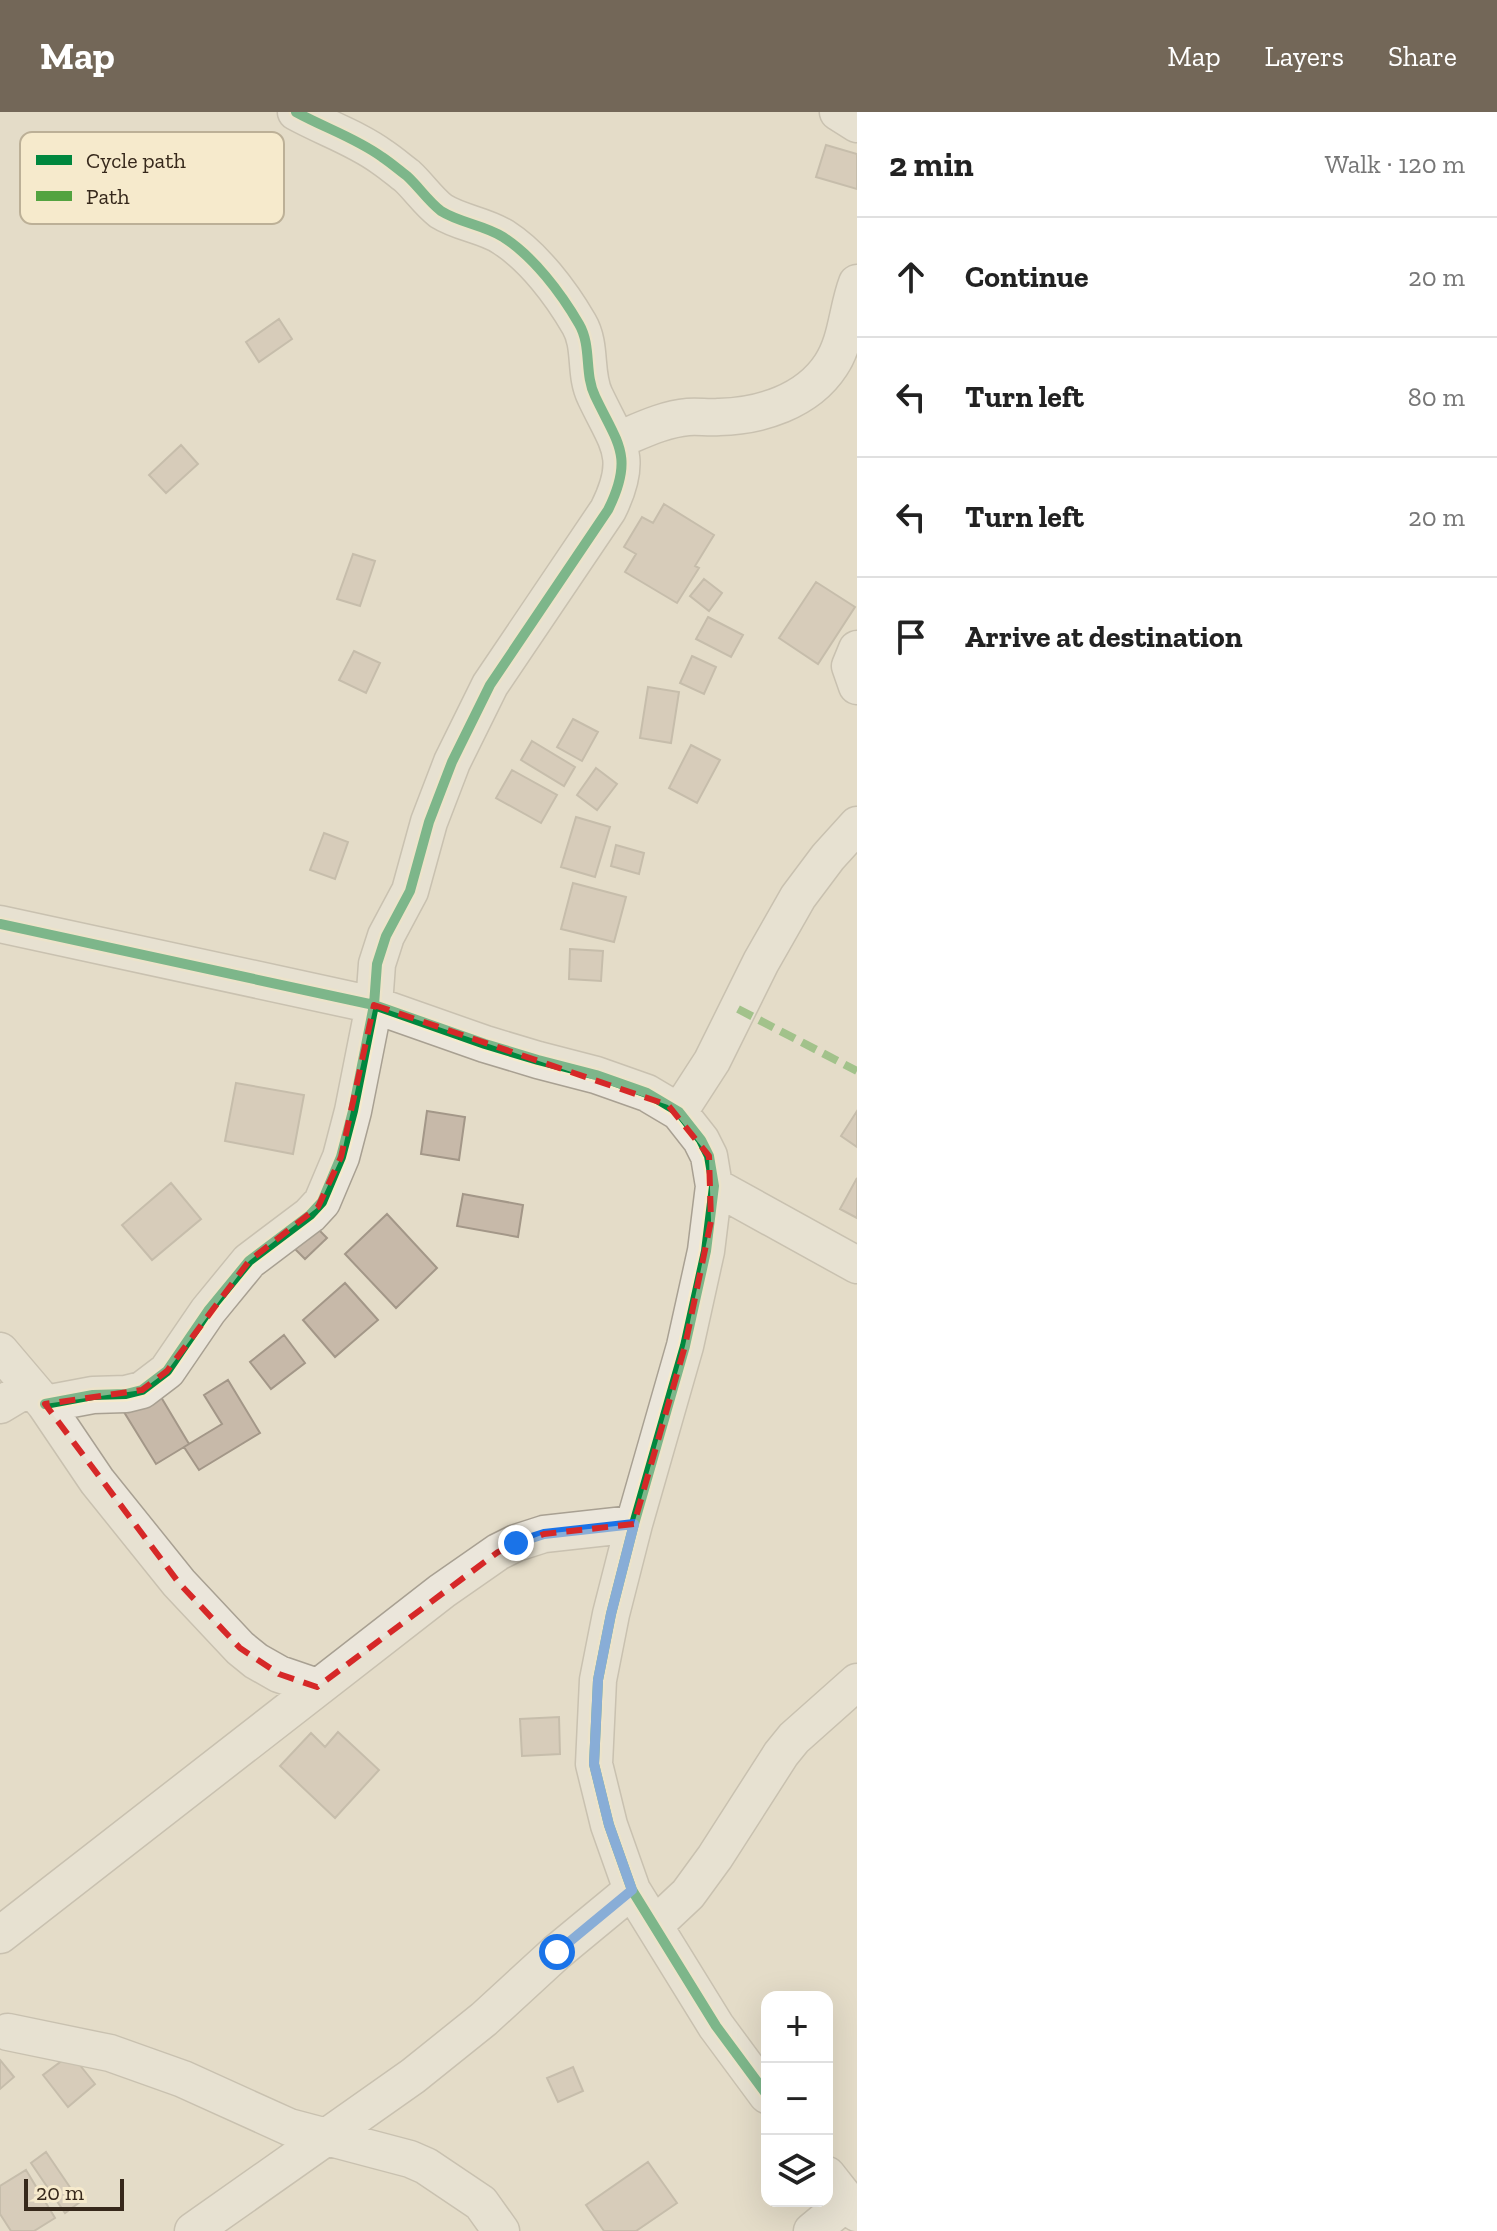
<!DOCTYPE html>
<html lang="en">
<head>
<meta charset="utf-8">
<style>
	:root { --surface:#fff; --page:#f2f2f2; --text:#222; --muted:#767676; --line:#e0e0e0; --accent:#736758 }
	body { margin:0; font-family:"Zilla Slab",serif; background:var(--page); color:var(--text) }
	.controls { position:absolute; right:24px; bottom:24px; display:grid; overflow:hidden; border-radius:16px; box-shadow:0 8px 32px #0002 }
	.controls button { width:72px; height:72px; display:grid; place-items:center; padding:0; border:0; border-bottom:2px solid var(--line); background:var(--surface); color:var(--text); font:40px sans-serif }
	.scale { position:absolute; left:24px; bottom:20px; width:100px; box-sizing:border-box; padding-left:8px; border:4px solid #36281b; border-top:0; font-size:22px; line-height:28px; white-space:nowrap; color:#36281b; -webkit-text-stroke:6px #f6eacc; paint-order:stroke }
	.stop { position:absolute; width:24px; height:24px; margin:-18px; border:6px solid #1a73e8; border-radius:50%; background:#fff }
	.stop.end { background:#1a73e8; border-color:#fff; box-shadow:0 2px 8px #0008 }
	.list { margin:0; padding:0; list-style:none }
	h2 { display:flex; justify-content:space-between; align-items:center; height:104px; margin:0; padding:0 32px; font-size:34px }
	h2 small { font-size:26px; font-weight:400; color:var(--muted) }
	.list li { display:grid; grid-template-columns:52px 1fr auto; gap:24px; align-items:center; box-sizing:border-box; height:120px; padding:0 32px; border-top:2px solid var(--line) }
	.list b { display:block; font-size:30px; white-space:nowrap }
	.list em { font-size:26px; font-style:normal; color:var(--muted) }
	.icon { flex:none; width:44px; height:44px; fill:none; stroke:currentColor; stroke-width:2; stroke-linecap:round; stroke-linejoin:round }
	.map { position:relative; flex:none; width:857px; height:2119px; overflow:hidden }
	header { display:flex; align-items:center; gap:48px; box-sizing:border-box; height:112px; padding:0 40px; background:var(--accent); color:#fff }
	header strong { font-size:38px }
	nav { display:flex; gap:44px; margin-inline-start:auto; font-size:28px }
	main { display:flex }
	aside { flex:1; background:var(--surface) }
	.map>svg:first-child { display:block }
</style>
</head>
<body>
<header>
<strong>Map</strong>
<nav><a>Map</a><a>Layers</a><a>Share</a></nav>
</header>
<main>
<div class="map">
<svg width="857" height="2119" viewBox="0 0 857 2119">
	<rect width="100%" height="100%" fill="#e4dcc8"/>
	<path fill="#c7b9a9" stroke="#a39788" stroke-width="2" d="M826,33L857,42V77L816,65Z
		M279,207L292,227L259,250L246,230Z
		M181,333L198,352L166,381L149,363Z
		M664,392L714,423L695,454L699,456L677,491L625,460L636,442L624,435L642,405L653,411Z
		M353,442L375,449L360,494L337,487Z
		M704,467L722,481L709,499L690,484Z
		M816,470L855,495L818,552L779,526Z
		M708,505L743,523L731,545L696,527Z
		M354,539L380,551L366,581L339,568Z
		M692,544L716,555L704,582L680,571Z
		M648,575L679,580L671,631L640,626Z
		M573,607L598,620L582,649L557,635Z
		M532,629L575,655L564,674L521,648Z
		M691,633L720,648L697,691L669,676Z
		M596,656L617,672L597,698L577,683Z
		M512,658L557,683L541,711L496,686Z
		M576,705L610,715L595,765L561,755Z
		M324,721L348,730L335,767L310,758Z
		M616,733L644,741L639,762L611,754Z
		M573,771L626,785L614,830L561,817Z
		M570,837L603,839L601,869L569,867Z
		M236,971L304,983L293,1042L225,1029Z
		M427,999L465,1005L459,1048L421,1042Z
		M857,999V1035L841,1024Z
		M857,1066V1106L840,1097Z
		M171,1071L201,1107L152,1148L122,1113Z
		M463,1082L523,1093L518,1125L457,1114Z
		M387,1102L437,1156L396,1196L345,1142Z
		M310,1109L327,1126L305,1147L288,1130Z
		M345,1171L378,1208L335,1245L303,1208Z
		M284,1223L305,1251L271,1277L250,1250Z
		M228,1268L260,1321L199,1358L184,1335L222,1312L204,1283Z
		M158,1280L189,1332L156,1352L124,1300Z
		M559,1605L560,1642L522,1644L520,1607Z
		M338,1620L379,1658L335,1706L280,1654L311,1621L325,1635Z
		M71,1942L95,1972L68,1995L43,1963Z
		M0,1948L14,1965L0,1977Z
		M573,1955L583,1979L558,1990L547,1966Z
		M46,2040L80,2090L65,2101L31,2051Z
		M648,2050L677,2091L636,2119H604L586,2093Z
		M26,2058L55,2106L34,2119H11L0,2102V2074Z"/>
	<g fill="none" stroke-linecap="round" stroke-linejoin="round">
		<g stroke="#a8a092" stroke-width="39">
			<path id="minor" d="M838,0L857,12
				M618,328C640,319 664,307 688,305C698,304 708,306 719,305C760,304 807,290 831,253C847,229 847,197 857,171
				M857,537L850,554L857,574
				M0,812L374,893L485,932L538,948L596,963L647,981L679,1000L701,1028L709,1044L714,1074L706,1139L685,1234L634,1412L611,1502L598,1568L594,1652L609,1713L632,1778L716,1914L767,1983
				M679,1000L712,949L761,850L798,785L828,745L857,713
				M714,1074L857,1153
				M0,1239L45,1292L97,1369L179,1471L240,1536L256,1549L279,1562L317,1575
				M45,1292L93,1283L126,1282L142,1278L167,1259L208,1199L249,1149L310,1103L322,1090L341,1045L353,999L374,893L377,852L386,824L410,779L429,710L452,650L490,573L608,398C635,344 617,331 595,284C584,262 592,234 579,212C561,181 534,145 503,125C484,113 460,111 441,99C428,89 419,75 407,64C399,58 391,51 382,45C356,26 325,16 296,0
				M0,1293L30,1275
				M655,1813L688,1782L715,1745L781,1642L794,1626L857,1570
				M0,1823L442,1479L498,1440L516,1431L544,1422L634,1412
				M8,1920L110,1941L183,1967L289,2015L410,2047L426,2054L481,2091L501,2119
				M827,2063L857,2101
				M193,2119L413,1964L484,1907L557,1840L632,1778
				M812,2119L847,2090"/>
		</g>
		<use href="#minor" stroke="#ebe6db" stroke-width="36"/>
		<path stroke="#53a340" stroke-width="8" stroke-dasharray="16 8" stroke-linecap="butt" d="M738,897L857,959"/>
		<g stroke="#f6eacc" stroke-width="15">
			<path id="cycleway" d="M0,812L374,893L485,932L538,948L596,963L647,981L679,1000L701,1028L709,1044L714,1074L706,1139L685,1234L634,1412L611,1502L598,1568L594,1652L609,1713L632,1778L716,1914L767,1983
				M45,1292L93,1283L126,1282L142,1278L167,1259L208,1199L249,1149L310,1103L322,1090L341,1045L353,999L374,893L377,852L386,824L410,779L429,710L452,650L490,573L608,398C635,344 617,331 595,284C584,262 592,234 579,212C561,181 534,145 503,125C484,113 460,111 441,99C428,89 419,75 407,64C399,58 391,51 382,45C356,26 325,16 296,0"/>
		</g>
		<use href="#cycleway" stroke="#00873e" stroke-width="10"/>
	</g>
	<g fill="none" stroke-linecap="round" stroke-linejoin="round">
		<path stroke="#1a73e8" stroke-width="10" d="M516,1431L544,1422L634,1412L611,1502L598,1568L594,1652L609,1713L632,1778L557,1840"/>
	</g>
	<path d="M0 0H857V2119H0ZM374,893L668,993L709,1044L711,1109L685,1234L634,1412L544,1422L498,1440L317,1575L279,1562L240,1536L179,1471L45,1292L142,1278L167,1259L249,1149L318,1095L341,1045Z" fill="#e4dcc8" fill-opacity=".55" fill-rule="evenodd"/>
	<path fill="none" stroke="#d62828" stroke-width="6" stroke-dasharray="16 10" stroke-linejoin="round" d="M374,893L668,993L709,1044L711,1109L685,1234L634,1412L544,1422L498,1440L317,1575L279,1562L240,1536L179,1471L45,1292L142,1278L167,1259L249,1149L318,1095L341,1045Z"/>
	<rect x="20" y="20" width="264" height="92" rx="12" fill="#f6eacc" stroke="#bcb097" stroke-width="2"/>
	<rect x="36" y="43" width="36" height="10" fill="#00873e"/>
	<rect x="36" y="79" width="36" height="10" fill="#53a340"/>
	<g font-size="22" fill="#36281b">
		<text x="86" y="56">Cycle path</text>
		<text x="86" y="92">Path</text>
	</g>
</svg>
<div class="controls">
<button>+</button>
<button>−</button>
<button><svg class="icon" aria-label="layers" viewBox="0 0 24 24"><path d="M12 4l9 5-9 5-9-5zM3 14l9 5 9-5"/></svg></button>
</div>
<div class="scale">20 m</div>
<div class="stop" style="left:557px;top:1840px"></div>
<div class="stop end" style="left:516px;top:1431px"></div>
</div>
<aside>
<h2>2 min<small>Walk · 120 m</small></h2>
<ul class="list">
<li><svg class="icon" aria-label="ahead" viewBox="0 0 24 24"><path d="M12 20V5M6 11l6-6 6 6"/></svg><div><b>Continue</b></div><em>20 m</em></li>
<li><svg class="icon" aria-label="left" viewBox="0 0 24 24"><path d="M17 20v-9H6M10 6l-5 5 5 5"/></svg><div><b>Turn left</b></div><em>80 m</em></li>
<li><svg class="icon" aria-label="left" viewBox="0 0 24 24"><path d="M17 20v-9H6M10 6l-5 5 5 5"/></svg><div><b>Turn left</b></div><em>20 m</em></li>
<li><svg class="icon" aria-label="arrive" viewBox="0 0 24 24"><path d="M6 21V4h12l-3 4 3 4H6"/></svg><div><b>Arrive at destination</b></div></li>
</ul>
</aside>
</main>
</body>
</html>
